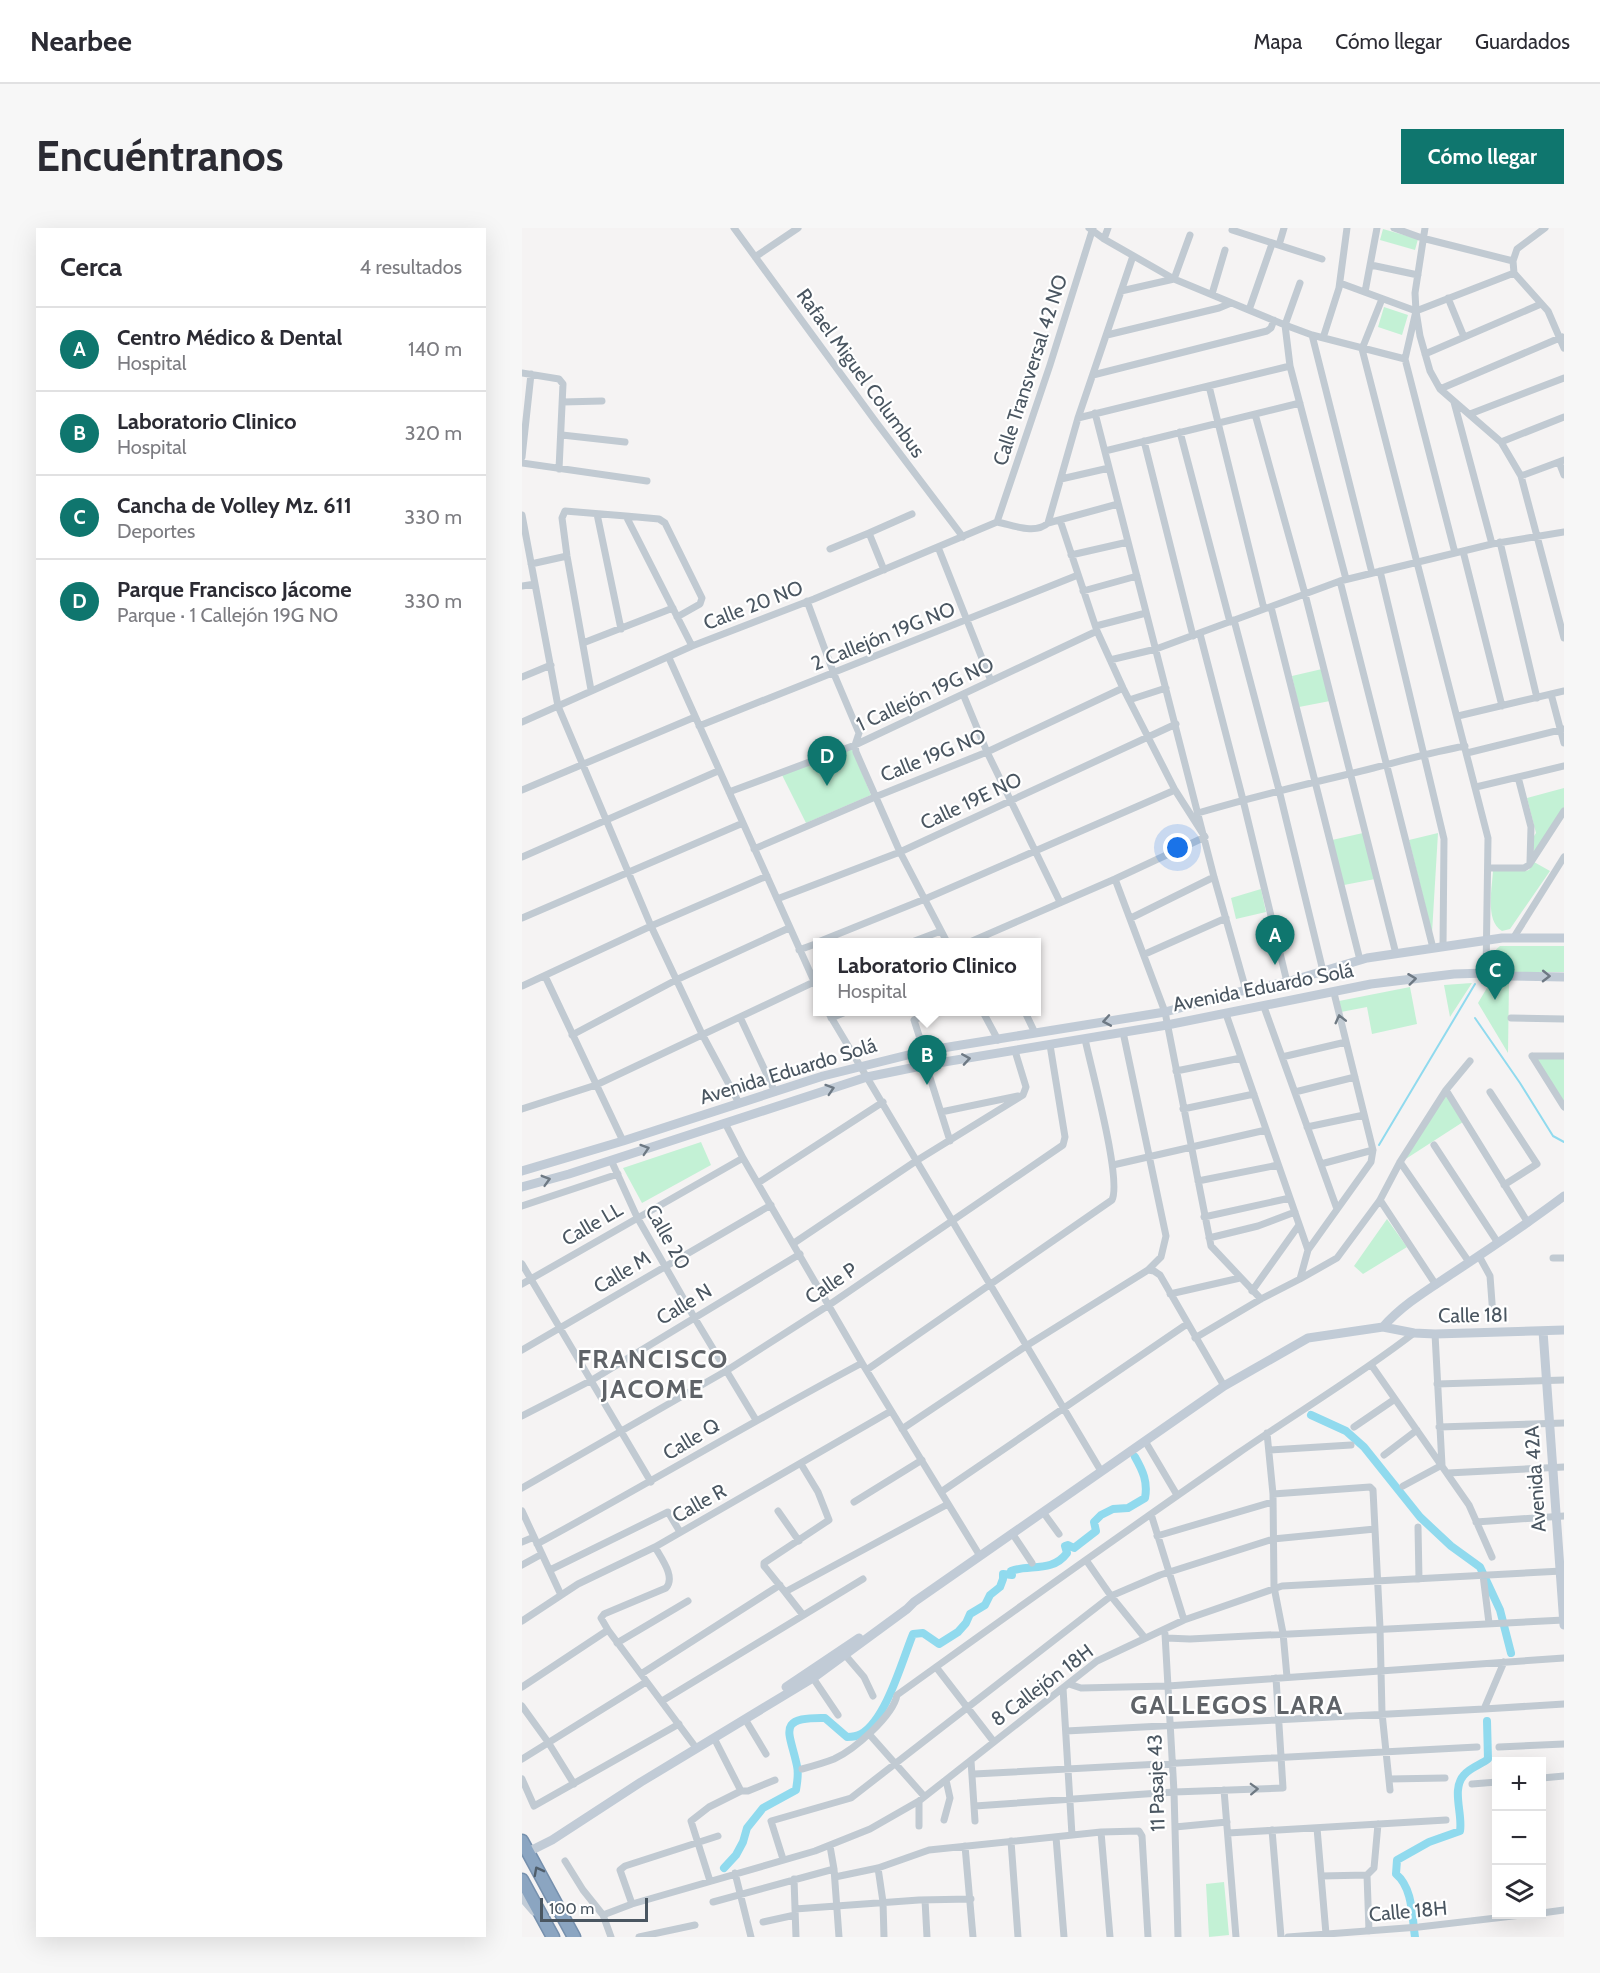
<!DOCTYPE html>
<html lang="es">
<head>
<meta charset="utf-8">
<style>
	:root { --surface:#fff; --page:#f7f7f7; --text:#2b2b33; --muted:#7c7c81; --line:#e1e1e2; --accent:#0f766e }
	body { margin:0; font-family:Cabin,sans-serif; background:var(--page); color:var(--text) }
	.controls { position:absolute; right:18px; bottom:18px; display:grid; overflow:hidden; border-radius:0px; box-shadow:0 6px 24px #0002 }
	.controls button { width:54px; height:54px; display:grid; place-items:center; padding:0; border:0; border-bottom:2px solid var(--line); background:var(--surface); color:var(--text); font:30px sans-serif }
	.scale { position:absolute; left:18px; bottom:15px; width:108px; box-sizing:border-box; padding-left:6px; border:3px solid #4a5661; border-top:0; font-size:16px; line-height:21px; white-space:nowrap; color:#4a5661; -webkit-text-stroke:4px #fff; paint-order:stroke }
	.you { position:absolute; left:656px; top:620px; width:21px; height:21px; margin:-15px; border:4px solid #fff; border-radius:50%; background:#1a73e8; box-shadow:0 0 0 9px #1a73e833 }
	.badge { display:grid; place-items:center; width:39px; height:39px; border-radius:50%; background:var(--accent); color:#fff; font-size:20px; font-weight:700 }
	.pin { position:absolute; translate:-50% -50px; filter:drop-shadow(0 2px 3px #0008) }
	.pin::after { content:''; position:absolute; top:32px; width:21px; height:18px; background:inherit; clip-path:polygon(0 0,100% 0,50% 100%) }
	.popup { position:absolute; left:291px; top:710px; width:228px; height:78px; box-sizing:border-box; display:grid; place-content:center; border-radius:0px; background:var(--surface); filter:drop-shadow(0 2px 4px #0005); font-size:20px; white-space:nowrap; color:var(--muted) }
	.popup b { font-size:22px; color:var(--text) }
	.popup::after { content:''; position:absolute; left:50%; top:100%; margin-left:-12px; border:12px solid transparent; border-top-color:var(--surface) }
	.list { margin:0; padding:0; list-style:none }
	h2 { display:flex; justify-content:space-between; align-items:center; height:78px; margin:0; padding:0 24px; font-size:26px }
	h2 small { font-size:20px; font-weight:400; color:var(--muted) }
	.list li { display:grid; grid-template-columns:39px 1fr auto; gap:18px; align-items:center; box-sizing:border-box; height:84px; padding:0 24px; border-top:2px solid var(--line) }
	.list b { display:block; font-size:22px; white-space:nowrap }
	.list p { margin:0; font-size:20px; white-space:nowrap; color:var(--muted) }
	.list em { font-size:20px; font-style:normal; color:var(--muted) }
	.icon { flex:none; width:33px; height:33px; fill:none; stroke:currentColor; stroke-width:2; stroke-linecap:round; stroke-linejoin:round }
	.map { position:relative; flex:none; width:1042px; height:1709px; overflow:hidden; border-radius:0px }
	header { display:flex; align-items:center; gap:36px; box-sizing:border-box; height:84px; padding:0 30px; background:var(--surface); border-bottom:2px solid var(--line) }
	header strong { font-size:28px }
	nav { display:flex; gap:33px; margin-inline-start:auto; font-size:21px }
	.intro { display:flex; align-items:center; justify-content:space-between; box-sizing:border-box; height:144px; padding:0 36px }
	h1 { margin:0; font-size:42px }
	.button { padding:15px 27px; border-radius:0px; background:var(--accent); color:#fff; font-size:21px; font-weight:700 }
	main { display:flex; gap:36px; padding:0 36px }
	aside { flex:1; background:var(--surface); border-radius:0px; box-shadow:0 6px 24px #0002 }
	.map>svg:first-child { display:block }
</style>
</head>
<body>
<header>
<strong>Nearbee</strong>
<nav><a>Mapa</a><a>Cómo llegar</a><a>Guardados</a></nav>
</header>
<div class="intro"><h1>Encuéntranos</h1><a class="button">Cómo llegar</a></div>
<main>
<aside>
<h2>Cerca<small>4 resultados</small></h2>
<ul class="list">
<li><span class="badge">A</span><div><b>Centro Médico &amp; Dental</b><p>Hospital</p></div><em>140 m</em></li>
<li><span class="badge">B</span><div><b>Laboratorio Clinico</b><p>Hospital</p></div><em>320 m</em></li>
<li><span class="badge">C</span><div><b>Cancha de Volley Mz. 611</b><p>Deportes</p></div><em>330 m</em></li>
<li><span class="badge">D</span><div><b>Parque Francisco Jácome</b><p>Parque · 1 Callejón 19G NO</p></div><em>330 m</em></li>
</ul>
</aside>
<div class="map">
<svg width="1042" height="1709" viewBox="0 0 1042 1709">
	<rect width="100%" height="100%" fill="#f5f3f3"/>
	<path fill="#c3f1d5" d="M861,1L896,11L893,22L858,12Z
		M862,79L886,87L880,107L856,99Z
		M800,441L808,473L777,479L770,448Z
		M330,521L349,567L284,595L260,547Z
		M1042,560V579L1012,626L1010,611L1014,605L1005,570Z
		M841,605L853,651L822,657L810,612Z
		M916,605L910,705L887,612Z
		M1012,634L1028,643L988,701L980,703C963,693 970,661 971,643H1003L1007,642Z
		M739,661L744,684L714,691L709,670Z
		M978,718H1042V744H981C971,737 967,726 978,718Z
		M969,753H987L986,825L956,775Z
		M950,755L928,789L922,757Z
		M888,759L895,796L850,806L845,779L819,784L817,773Z
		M1012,828L1042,829V878Z
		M924,867L941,894L879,934Z
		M179,914L189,937L120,975L101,940Z
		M865,991L885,1019L841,1046L832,1038Z
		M702,1654L707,1707L687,1709L684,1656Z"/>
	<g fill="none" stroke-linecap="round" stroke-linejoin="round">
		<path stroke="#90daee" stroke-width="2" d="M953,790L998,855L1031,908L1042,914
			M857,917L953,756"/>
		<path stroke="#90daee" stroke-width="8" d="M789,1187L824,1203L842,1219L898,1289L929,1318L958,1339L978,1382L989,1425
			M202,1640L214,1627L221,1614L225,1600L241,1580L274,1562C275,1554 277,1547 275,1538C268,1504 253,1489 303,1490L325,1509C330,1509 334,1509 339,1506C364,1492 380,1433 391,1406L401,1405L417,1416L436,1404L444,1395L448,1386L463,1377L468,1367L478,1359L481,1351V1346L490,1347L489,1343C508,1336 530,1345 545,1325L543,1318L546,1317L552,1320L574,1303L572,1294L579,1287L591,1281L606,1280L623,1270C626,1254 621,1243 613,1229
			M893,1709C890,1689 891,1660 874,1646L875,1632L907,1614L938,1603C941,1586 929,1561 942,1547C947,1540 960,1536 966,1531L965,1493"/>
		<g stroke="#7690ad" stroke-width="15">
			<path id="highway" d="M0,1613L52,1709
				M0,1652L31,1709"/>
		</g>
		<path stroke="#c1cad2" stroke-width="7" d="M212,0L354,194L441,309
			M567,0L582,11L652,51L763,97L768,138L824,351
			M872,0L900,10L991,33
			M903,0L893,65L894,83L883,131L933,325
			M1023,0L995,21L991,33L992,45L1026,83L1042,120
			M710,2L800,31
			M582,11L586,0
			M757,17L762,0
			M233,29L276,0
			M849,37L896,47
			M778,55L763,97L790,107L883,131
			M818,55L894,83L992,45
			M599,63L652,51L668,7
			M843,64L855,0
			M690,66L703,22
			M926,70L942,109
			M860,71L840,121L966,610L964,745
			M727,82L750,16
			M894,83L898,108L908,143L918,161L979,214L999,248L1042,410
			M585,107L697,80L709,75
			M790,107L850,345
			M801,110L817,60L825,0
			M903,126L1019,76
			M0,145L37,151L41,156L37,241
			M571,147L745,103L749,100L752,92
			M687,158L742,381
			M918,161L1040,109
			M41,174L80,173
			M932,174L970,316
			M573,185L692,649L724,762
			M733,186L783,366L874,726
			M948,186L1042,150
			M556,190L768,138
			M658,204L708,394
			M40,207L103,214
			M622,213L671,408
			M979,214L1042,189
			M583,223L778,175
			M0,229L9,146
			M1037,234L1042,247
			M0,235L125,253
			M999,248L1042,232
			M539,251L587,240
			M75,286L99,401
			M0,287L36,478L129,698L180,806L217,875
			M104,288L137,291L143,295L180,370L178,376L155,389
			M538,292L575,403L601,460L653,562
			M475,294L528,137L571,0
			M475,294C491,297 513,307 526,295L596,276
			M526,295L556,190L611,28
			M347,305L390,286
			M978,314L1015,470
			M416,319L469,453
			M308,321L347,305L362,342
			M941,323L980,478
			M549,327L606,314
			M9,336L45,328
			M858,343L922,611L921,719
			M818,353L911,720
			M0,358L13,356
			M561,363L615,348
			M285,373L312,446L337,505L333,517L334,524L378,624L425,714
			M749,379L838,732
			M712,392L757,562L801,743
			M574,398L624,385
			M678,406L721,572L765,754
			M61,415L151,380
			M147,430L296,762
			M588,432L634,421L818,353L970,316L1042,304
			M0,449L29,437
			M69,462L45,328L40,290L43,283L104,288L170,418
			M441,466L465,524L538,674
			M1029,466L1042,515
			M607,472L644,460
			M936,488L1042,463
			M0,494L170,418L292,371L475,294
			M177,498L556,347
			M945,525L1042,501
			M996,549L1009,599L1008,634
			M954,559L1042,538
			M0,562L173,489
			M207,564L333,517L575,403
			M676,585C726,570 776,558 827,546C866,537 904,525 943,518
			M232,621L353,569L465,524L601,460
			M0,629L196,543
			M966,640H1002L1007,637L1042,583
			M593,651L643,784L689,1018L739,1071
			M255,671L378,624L654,496
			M0,690L221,595
			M609,690L692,649
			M992,709L1042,629
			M296,714L403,671L653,562L683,609L593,651L448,714
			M390,714L419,703
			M277,722L296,715
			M623,726L704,690
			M23,748L101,913
			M0,758L129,698L245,648
			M742,779L815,981
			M306,784L579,1243
			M461,784L476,812
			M503,784L513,805
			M704,786L786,1022
			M218,789L253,864
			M309,790L324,784
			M989,790L1042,791
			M50,807L154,752L267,700
			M402,823L392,792L410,784
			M1010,828L1042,879
			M1010,828H1042
			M760,829L824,814
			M404,837L428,913
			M654,843L719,830
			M924,862L1006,995
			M773,864L833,849
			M968,864L1015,936L982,957
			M0,881L74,857L294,753
			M661,881L732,866
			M419,884L496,868
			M203,895L221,930L340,1135L458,1328
			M785,899L842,887
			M912,917L976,1015
			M89,932L115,989L172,1089L234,1192
			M878,934L947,1034
			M799,936L851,922
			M591,937L744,902
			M676,953L756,937
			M236,955L361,874
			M858,972L914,1057
			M0,978L96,946
			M682,989L768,970
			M687,1010L736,998L773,984
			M272,1015L394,933L501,867L504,859L493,823
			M957,1028L968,1048L971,1088
			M1031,1030H1042
			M0,1036L129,1254
			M626,1042L632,1043L638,1047L702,1158
			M778,1051L815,1030L858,972L878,934L924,862L948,833
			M0,1056L221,930
			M730,1063L777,997
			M648,1066L718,1050
			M673,1110L739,1071L778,1051L786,1022L849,934L851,922L812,765
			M0,1122L249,977
			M850,1138L947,1277L970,1329
			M346,1141L590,972C600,951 569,840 563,811
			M915,1156L1042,1152
			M0,1188L70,1152L278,1026
			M832,1199L873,1171
			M917,1199L1042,1195
			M380,1201L504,1118L626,1042L639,1029L644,1008L601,804
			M745,1205L751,1266L752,1359L761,1405L765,1449
			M623,1213L655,1267
			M747,1222L829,1217
			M862,1227L895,1202
			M279,1236L296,1264L307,1292L242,1335V1338L263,1364L426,1276
			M926,1245L1042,1239
			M881,1258L920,1237L913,1106
			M0,1260L204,1143L307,1077L541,917L543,909L528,817
			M419,1264L665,1096
			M751,1266L848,1259L851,1262L858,1400L860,1485L868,1562
			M332,1274L400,1232
			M0,1283L39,1367
			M256,1283L277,1313
			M521,1284L537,1306
			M629,1286L662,1392
			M954,1294L1042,1288
			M896,1299L897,1351
			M490,1305L510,1335
			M635,1308L750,1274
			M0,1314L12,1309
			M15,1316C124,1257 231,1193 340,1135
			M133,1319C139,1330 154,1349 144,1360L82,1386L79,1390L86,1402L172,1517
			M564,1332L589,1368L623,1410
			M0,1337L20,1326
			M28,1342L146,1284L158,1304
			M961,1347L967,1395
			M263,1364L281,1387
			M0,1393L56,1356L133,1319L369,1183
			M643,1406L652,1564L656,1709
			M644,1410L668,1411L1042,1392
			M95,1415L166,1373
			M324,1428L342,1449L351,1468
			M982,1434L962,1481L1042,1476
			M414,1439L472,1514
			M119,1446L258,1357
			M291,1450L316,1487
			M547,1456L559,1460L646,1458L1042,1430
			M0,1459L86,1402
			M541,1460L550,1607
			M140,1473L341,1351
			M0,1478L26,1514L52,1556
			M223,1491L244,1526
			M544,1503L962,1481
			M347,1506L402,1568
			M977,1519L1042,1516
			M0,1531L124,1454
			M449,1533L453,1593
			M280,1541C291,1538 302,1535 312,1531C332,1522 371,1488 375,1467L414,1439C514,1367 614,1296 715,1226C774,1185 835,1149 892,1105
			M452,1546L955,1519
			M1020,1550L1042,1548
			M0,1551L12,1578L157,1496
			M867,1551L923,1550
			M950,1556L975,1554
			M702,1562L714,1709
			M219,1563H226L253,1552
			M397,1573V1598
			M453,1578L652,1564L761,1560L754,1450
			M422,1592L428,1570L424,1552
			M653,1599L705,1594
			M795,1600L804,1706
			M750,1602L759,1709
			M579,1604L588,1709
			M706,1605L924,1592
			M534,1609L542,1709
			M489,1613L496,1709
			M308,1618L312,1641L317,1709
			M443,1618L451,1709
			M261,1631L249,1593L329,1570L589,1368L638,1347L751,1311L853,1301
			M43,1633L61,1662L81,1687L89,1709
			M356,1640L361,1674L362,1709
			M213,1645L229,1709
			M845,1647L852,1640L856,1596
			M799,1648L845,1647L847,1703
			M313,1649L356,1640L407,1622L579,1604L617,1603L620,1608L626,1709
			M272,1651L274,1709
			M188,1653L169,1593L187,1579L219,1563L192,1510
			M403,1672L405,1709
			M191,1674L312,1641
			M110,1676L98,1642L103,1638L196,1608
			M273,1681L397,1672L449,1671
			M1020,1685L1042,1682
			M81,1687L110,1676L293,1623L348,1601L397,1573L575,1433L662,1392L760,1358L1040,1343
			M241,1694L273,1687
			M117,1709L173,1697
			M766,1709L897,1699L1008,1686"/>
		<path stroke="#c1cbd6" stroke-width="9" d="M0,943L101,913L301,848L402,823L643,784L724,762L765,754L845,730L980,710H1042
			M0,959L47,946L345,849L404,837L645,797L849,756L932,746L964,745L987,748L1042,749
			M861,1099L892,1105L913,1106L1042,1102
			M1021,1103L1042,1397
			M264,1459L337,1410
			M6,1624L30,1612L119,1554L291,1450L385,1381L392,1374L702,1158L786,1110L861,1099C880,1077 907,1061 931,1045C969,1020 1006,995 1042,968
			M0,1669L12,1683"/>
		<use href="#highway" stroke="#8ba5c1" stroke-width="12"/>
	</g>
	<defs><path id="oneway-chevron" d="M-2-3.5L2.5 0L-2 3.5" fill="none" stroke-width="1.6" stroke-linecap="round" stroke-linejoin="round" transform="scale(1.5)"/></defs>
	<g stroke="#6e7984">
		<use href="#oneway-chevron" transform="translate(1024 748) rotate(1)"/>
		<use href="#oneway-chevron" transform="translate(890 751) rotate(-7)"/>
		<use href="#oneway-chevron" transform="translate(585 793) rotate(170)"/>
		<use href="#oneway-chevron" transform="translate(444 831) rotate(-9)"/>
		<use href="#oneway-chevron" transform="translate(308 861) rotate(-18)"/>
		<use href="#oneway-chevron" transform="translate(123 921) rotate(-18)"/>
		<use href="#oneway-chevron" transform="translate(24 952) rotate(-16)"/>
	</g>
	<g stroke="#6e7983">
		<use href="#oneway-chevron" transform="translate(818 791) rotate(-104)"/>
		<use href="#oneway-chevron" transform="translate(732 1561) rotate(-2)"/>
	</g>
	<use stroke="#505e6b" href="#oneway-chevron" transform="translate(16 1643) rotate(-118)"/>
	<g text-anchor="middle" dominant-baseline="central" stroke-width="4.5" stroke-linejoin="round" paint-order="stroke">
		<g font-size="20" fill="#4a5661" stroke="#fff">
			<text transform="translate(508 142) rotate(-72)">Calle Transversal 42 NO</text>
			<text transform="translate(339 145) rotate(54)">Rafael Miguel Columbus</text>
			<text transform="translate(231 377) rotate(-21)">Calle 20 NO</text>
			<text transform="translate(361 408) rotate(-22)">2 Callejón 19G NO</text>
			<text transform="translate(403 466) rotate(-25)">1 Callejón 19G NO</text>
			<text transform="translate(411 527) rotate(-22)">Calle 19G NO</text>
			<text transform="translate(449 573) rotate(-25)">Calle 19E NO</text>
			<text transform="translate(741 759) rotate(-11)">Avenida Eduardo Solá</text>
			<text transform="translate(266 843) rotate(-17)">Avenida Eduardo Solá</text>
			<text transform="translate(70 996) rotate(-30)">Calle LL</text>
			<text transform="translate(146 1009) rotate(61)">Calle 20</text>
			<text transform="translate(100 1044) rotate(-31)">Calle M</text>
			<text transform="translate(309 1055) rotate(-34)">Calle P</text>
			<text transform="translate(162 1076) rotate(-31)">Calle N</text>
			<text transform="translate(951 1087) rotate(-1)">Calle 18I</text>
			<text transform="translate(169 1211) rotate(-31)">Calle Q</text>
			<text transform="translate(1013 1251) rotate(-94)">Avenida 42A</text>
			<text transform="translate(177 1275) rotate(-29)">Calle R</text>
			<text transform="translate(520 1457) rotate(-37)">8 Callejón 18H</text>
			<text transform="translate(634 1555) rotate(-92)">11 Pasaje 43</text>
			<text transform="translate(886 1683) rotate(-5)">Calle 18H</text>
		</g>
		<g font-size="26" font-weight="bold" letter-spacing="1.5" fill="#5f6368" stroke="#fff">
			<text x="131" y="1131">FRANCISCO<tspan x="131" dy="30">JACOME</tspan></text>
			<text x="715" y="1477">GALLEGOS LARA</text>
		</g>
	</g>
</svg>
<div class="controls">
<button>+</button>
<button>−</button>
<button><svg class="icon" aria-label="layers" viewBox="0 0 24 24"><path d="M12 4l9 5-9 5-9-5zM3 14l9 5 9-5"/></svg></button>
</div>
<div class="scale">100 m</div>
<div class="you"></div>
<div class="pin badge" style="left:753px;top:737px">A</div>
<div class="pin badge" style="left:405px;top:857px">B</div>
<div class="popup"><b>Laboratorio Clinico</b>Hospital</div>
<div class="pin badge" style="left:973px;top:772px">C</div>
<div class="pin badge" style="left:305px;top:558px">D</div>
</div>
</main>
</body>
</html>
